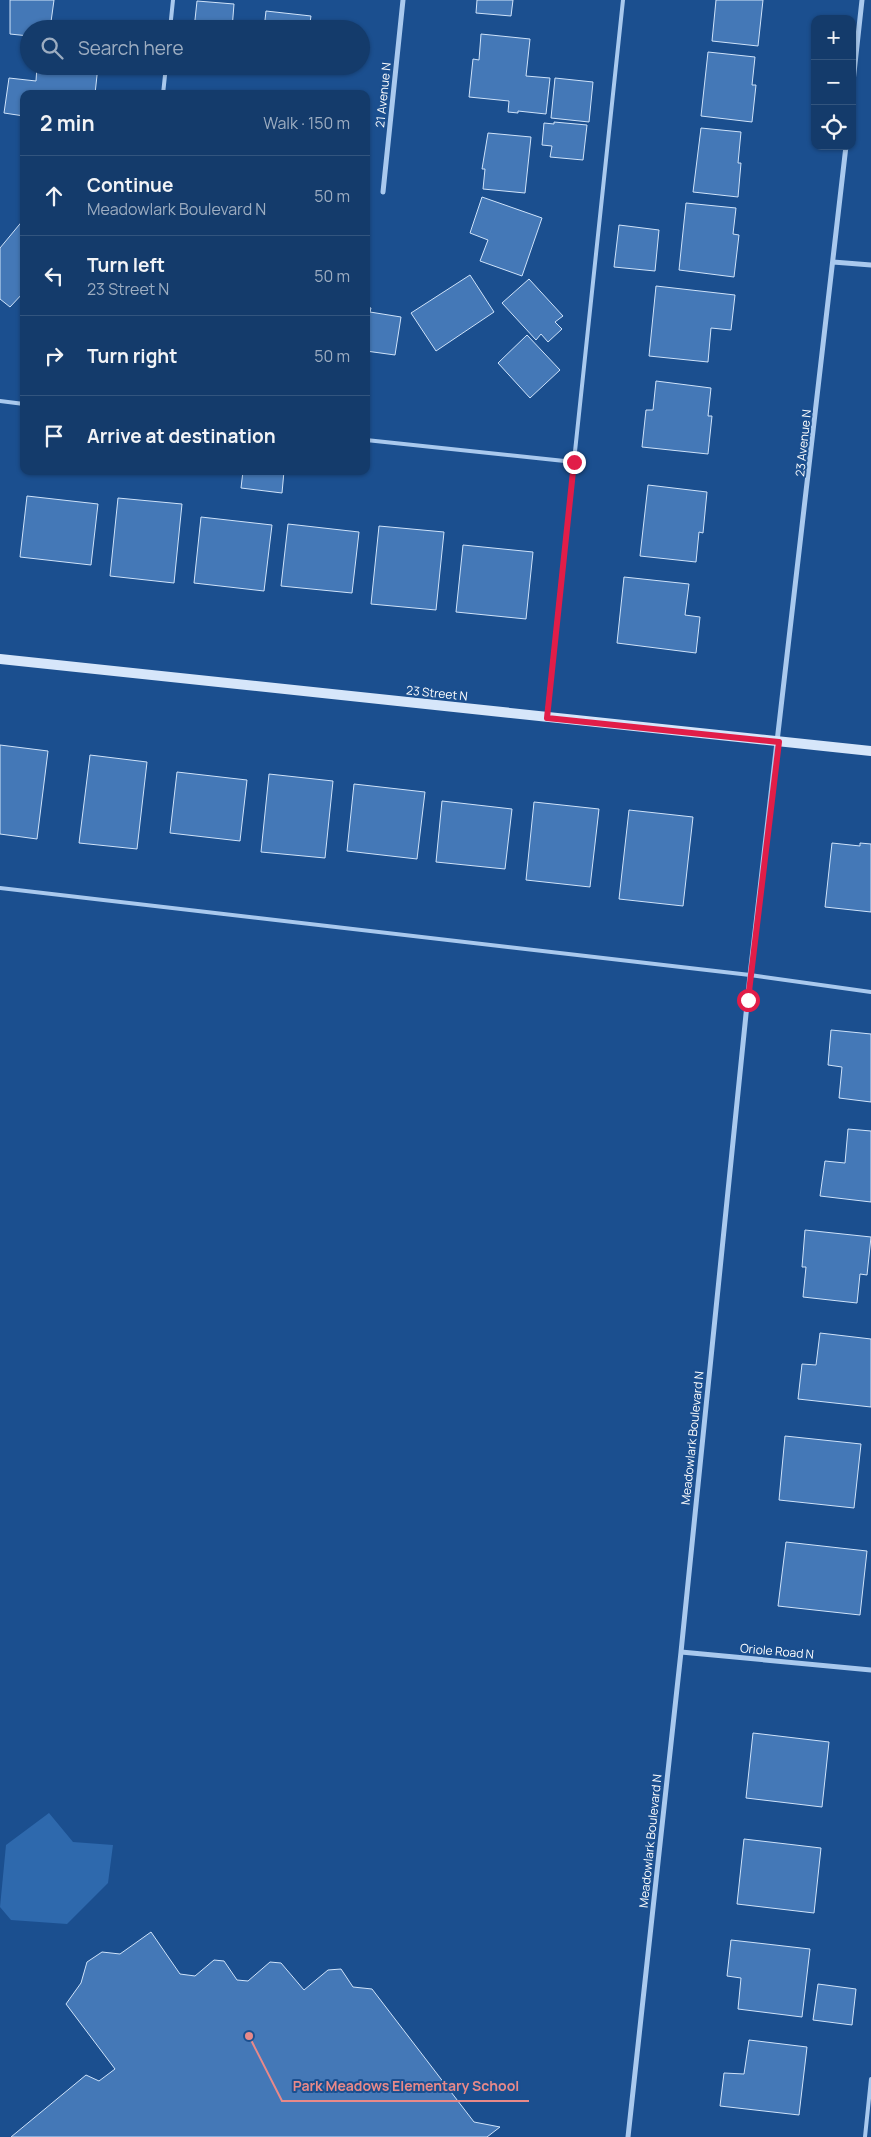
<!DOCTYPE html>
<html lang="en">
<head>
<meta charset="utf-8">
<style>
	:root { --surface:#143b6b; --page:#214673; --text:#f1f3f6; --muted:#9dadc1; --line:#33557e }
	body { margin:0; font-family:Manrope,sans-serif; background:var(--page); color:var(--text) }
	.controls { position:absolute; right:15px; top:15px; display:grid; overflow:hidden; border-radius:10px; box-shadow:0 1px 4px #0004 }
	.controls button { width:45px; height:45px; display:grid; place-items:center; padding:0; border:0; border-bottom:1px solid var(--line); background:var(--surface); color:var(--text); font:25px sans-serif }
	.stop { position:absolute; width:15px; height:15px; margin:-11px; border:4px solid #e11d48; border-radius:50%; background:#fff }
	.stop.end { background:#e11d48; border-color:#fff; box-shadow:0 1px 5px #0008 }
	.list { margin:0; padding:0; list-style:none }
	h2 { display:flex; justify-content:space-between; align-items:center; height:65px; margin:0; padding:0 20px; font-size:21px }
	h2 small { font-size:16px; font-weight:400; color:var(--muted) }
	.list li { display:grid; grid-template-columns:32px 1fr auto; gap:15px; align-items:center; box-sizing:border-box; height:80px; padding:0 20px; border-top:1px solid var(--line) }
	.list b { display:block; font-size:19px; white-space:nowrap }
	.list p { margin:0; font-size:16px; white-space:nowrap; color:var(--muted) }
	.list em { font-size:16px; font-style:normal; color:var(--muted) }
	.icon { flex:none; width:28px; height:28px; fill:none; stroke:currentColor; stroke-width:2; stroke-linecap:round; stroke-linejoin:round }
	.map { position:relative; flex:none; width:871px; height:2137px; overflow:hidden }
	.search { position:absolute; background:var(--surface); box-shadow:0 1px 4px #0004; left:20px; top:20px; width:350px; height:55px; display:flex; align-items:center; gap:12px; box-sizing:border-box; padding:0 18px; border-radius:28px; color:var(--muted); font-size:19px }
	.panel { position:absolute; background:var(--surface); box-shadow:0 1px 4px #0004; left:20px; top:90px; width:350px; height:385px; border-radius:10px }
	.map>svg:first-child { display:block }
</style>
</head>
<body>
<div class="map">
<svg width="871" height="2137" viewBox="0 0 871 2137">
	<rect width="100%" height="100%" fill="#1b4f8f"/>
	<path fill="#2e69ad" d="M49,1813L73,1842L113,1845L108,1883L67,1924L11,1920L0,1907L6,1845Z"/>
	<path fill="#4478b7" stroke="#cfe3fa" d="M10,0H54L50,29H29V36L10,34Z
		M477,0H513L511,16L476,13Z
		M716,0H763L758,46L712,41Z
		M197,1L234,4L232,29H194Z
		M266,11L311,16L309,29H264Z
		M481,34L530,39L526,76L550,78L546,114L518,111V113L508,112L509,101L469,97L473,59L479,60Z
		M708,52L755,57L752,85H756L752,122L701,116Z
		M37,66H98L95,94H24V116L4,113L9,78L36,81Z
		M555,78L593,82L589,122L551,118Z
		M554,122L587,125L583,160L550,157L552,146L542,145L544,123L554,124Z
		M701,128L741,132L738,163H741L738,197L693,192Z
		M488,133L531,137L525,193L483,189L485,169H482Z
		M482,197L542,218L522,276L480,261L488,240L470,233Z
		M686,203L736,208L733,234L739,235L734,277L679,270Z
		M24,219V292L10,307L0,299V248Z
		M619,225L659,230L655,271L614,267Z
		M470,275L494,312L436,351L411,313Z
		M529,279L563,316L555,322L562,329L548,342L541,334L536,340L502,303Z
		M656,286L735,295L731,330L711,328L708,362L649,356Z
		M366,307L371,308L370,312L401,317L395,355L366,351Z
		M527,335L560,370L530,398L498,363Z
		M656,381L711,388L708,416H712L708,454L642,447L646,410H653Z
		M243,471H284L282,493L241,488Z
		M648,485L707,492L703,533L699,532L696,562L640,556Z
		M27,496L98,504L91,565L20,557Z
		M118,498L182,504L174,583L110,576Z
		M201,517L272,525L264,591L194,583Z
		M288,524L359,532L352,593L281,586Z
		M379,526L444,532L436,610L371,604Z
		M463,545L533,552L526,619L456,612Z
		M624,577L689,584L685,615L700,617L696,653L617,643Z
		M0,745L48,751L37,839L0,834Z
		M90,755L147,762L137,849L79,843Z
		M177,772L247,780L240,841L170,833Z
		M269,774L333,781L325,858L261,852Z
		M354,784L425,792L417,859L347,851Z
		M442,801L512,809L505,869L436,862Z
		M534,802L599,809L590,887L526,880Z
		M629,810L693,817L683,906L619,899Z
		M832,843L860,846V843L871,844V912L825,907Z
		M831,1030L871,1034V1102L839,1098L842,1067L828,1065Z
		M848,1129L871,1131V1202L820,1196L825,1161L845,1163Z
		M805,1230L871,1237L867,1275L860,1274L857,1303L803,1297L806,1267H802Z
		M820,1333L871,1339V1407L798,1399L802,1364L816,1365Z
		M785,1436L861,1444L854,1508L779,1500Z
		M786,1542L867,1551L860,1615L778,1606Z
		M753,1733L829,1742L822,1807L746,1798Z
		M744,1839L821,1848L814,1913L737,1904Z
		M151,1932L180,1974L195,1976L214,1960L224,1961L237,1980L248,1981L270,1962L281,1963L304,1990L328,1970L341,1969L353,1987L372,1989L474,2122L500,2127L487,2137H11L86,2075L99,2081L115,2069L66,2004L81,1983L87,1962L102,1952L120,1954Z
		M731,1940L810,1949L802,2017L738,2009L741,1978L727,1976Z
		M818,1984L856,1989L852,2025L813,2020Z
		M749,2040L807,2047L799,2115L720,2106L724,2073L744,2074Z"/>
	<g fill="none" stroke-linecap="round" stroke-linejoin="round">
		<path stroke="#a9c9ee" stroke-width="4" d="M170,29L173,0
			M163,94L166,66
			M0,401L24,404
			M366,440L574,462
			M547,715L623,0
			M0,888L750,975L871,992
			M865,2137L871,2079"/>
		<path stroke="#a9c9ee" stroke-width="5" d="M852,91L862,0
			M383,192L403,0
			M833,262L871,265
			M681,1652L871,1670
			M628,2137L681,1652L750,975L846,146"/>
		<path stroke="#d6e6fa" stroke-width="10" d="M0,659L871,751"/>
	</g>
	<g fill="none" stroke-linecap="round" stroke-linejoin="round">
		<path stroke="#e11d48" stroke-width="6" d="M574,462L547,718L779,742L748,1000"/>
	</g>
	<g text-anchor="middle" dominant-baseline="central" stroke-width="4" stroke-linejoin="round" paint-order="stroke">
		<g font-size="12" fill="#fff" stroke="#1b4f8f">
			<text transform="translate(383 95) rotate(-84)">21 Avenue N</text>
			<text transform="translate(803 443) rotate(-84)">23 Avenue N</text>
			<text transform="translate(437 693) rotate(6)">23 Street N</text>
			<text transform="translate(692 1438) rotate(-84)">Meadowlark Boulevard N</text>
			<text transform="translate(777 1651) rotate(5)">Oriole Road N</text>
			<text transform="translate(650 1841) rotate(-84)">Meadowlark Boulevard N</text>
		</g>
	</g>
	<path fill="none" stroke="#e88989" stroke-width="2" d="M249 2036L282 2101H529"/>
	<circle fill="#e88989" stroke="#1b4f8f" stroke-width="2" cx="249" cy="2036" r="5"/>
	<g font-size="14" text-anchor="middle" font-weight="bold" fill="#e88989" stroke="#1b4f8f" stroke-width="4" stroke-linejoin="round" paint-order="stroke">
		<text x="406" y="2091">Park Meadows Elementary School</text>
	</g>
</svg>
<div class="controls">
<button>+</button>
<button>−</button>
<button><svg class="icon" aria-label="locate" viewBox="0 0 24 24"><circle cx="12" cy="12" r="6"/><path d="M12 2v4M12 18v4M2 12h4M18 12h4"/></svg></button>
</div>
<div class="stop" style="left:748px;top:1000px"></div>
<div class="stop end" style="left:574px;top:462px"></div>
<div class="search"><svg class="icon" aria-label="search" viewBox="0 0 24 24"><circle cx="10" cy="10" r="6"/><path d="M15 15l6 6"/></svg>Search here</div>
<section class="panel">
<h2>2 min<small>Walk · 150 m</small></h2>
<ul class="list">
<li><svg class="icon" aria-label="ahead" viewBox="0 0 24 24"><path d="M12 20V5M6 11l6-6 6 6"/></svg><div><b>Continue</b><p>Meadowlark Boulevard N</p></div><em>50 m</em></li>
<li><svg class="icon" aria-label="left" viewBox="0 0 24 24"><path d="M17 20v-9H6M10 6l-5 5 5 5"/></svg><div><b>Turn left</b><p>23 Street N</p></div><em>50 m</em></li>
<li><svg class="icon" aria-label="right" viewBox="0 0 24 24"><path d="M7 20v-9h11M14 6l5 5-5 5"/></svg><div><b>Turn right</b></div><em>50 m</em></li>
<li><svg class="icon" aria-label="arrive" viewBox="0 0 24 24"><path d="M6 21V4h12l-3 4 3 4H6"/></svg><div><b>Arrive at destination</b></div></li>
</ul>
</section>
</div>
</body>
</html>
